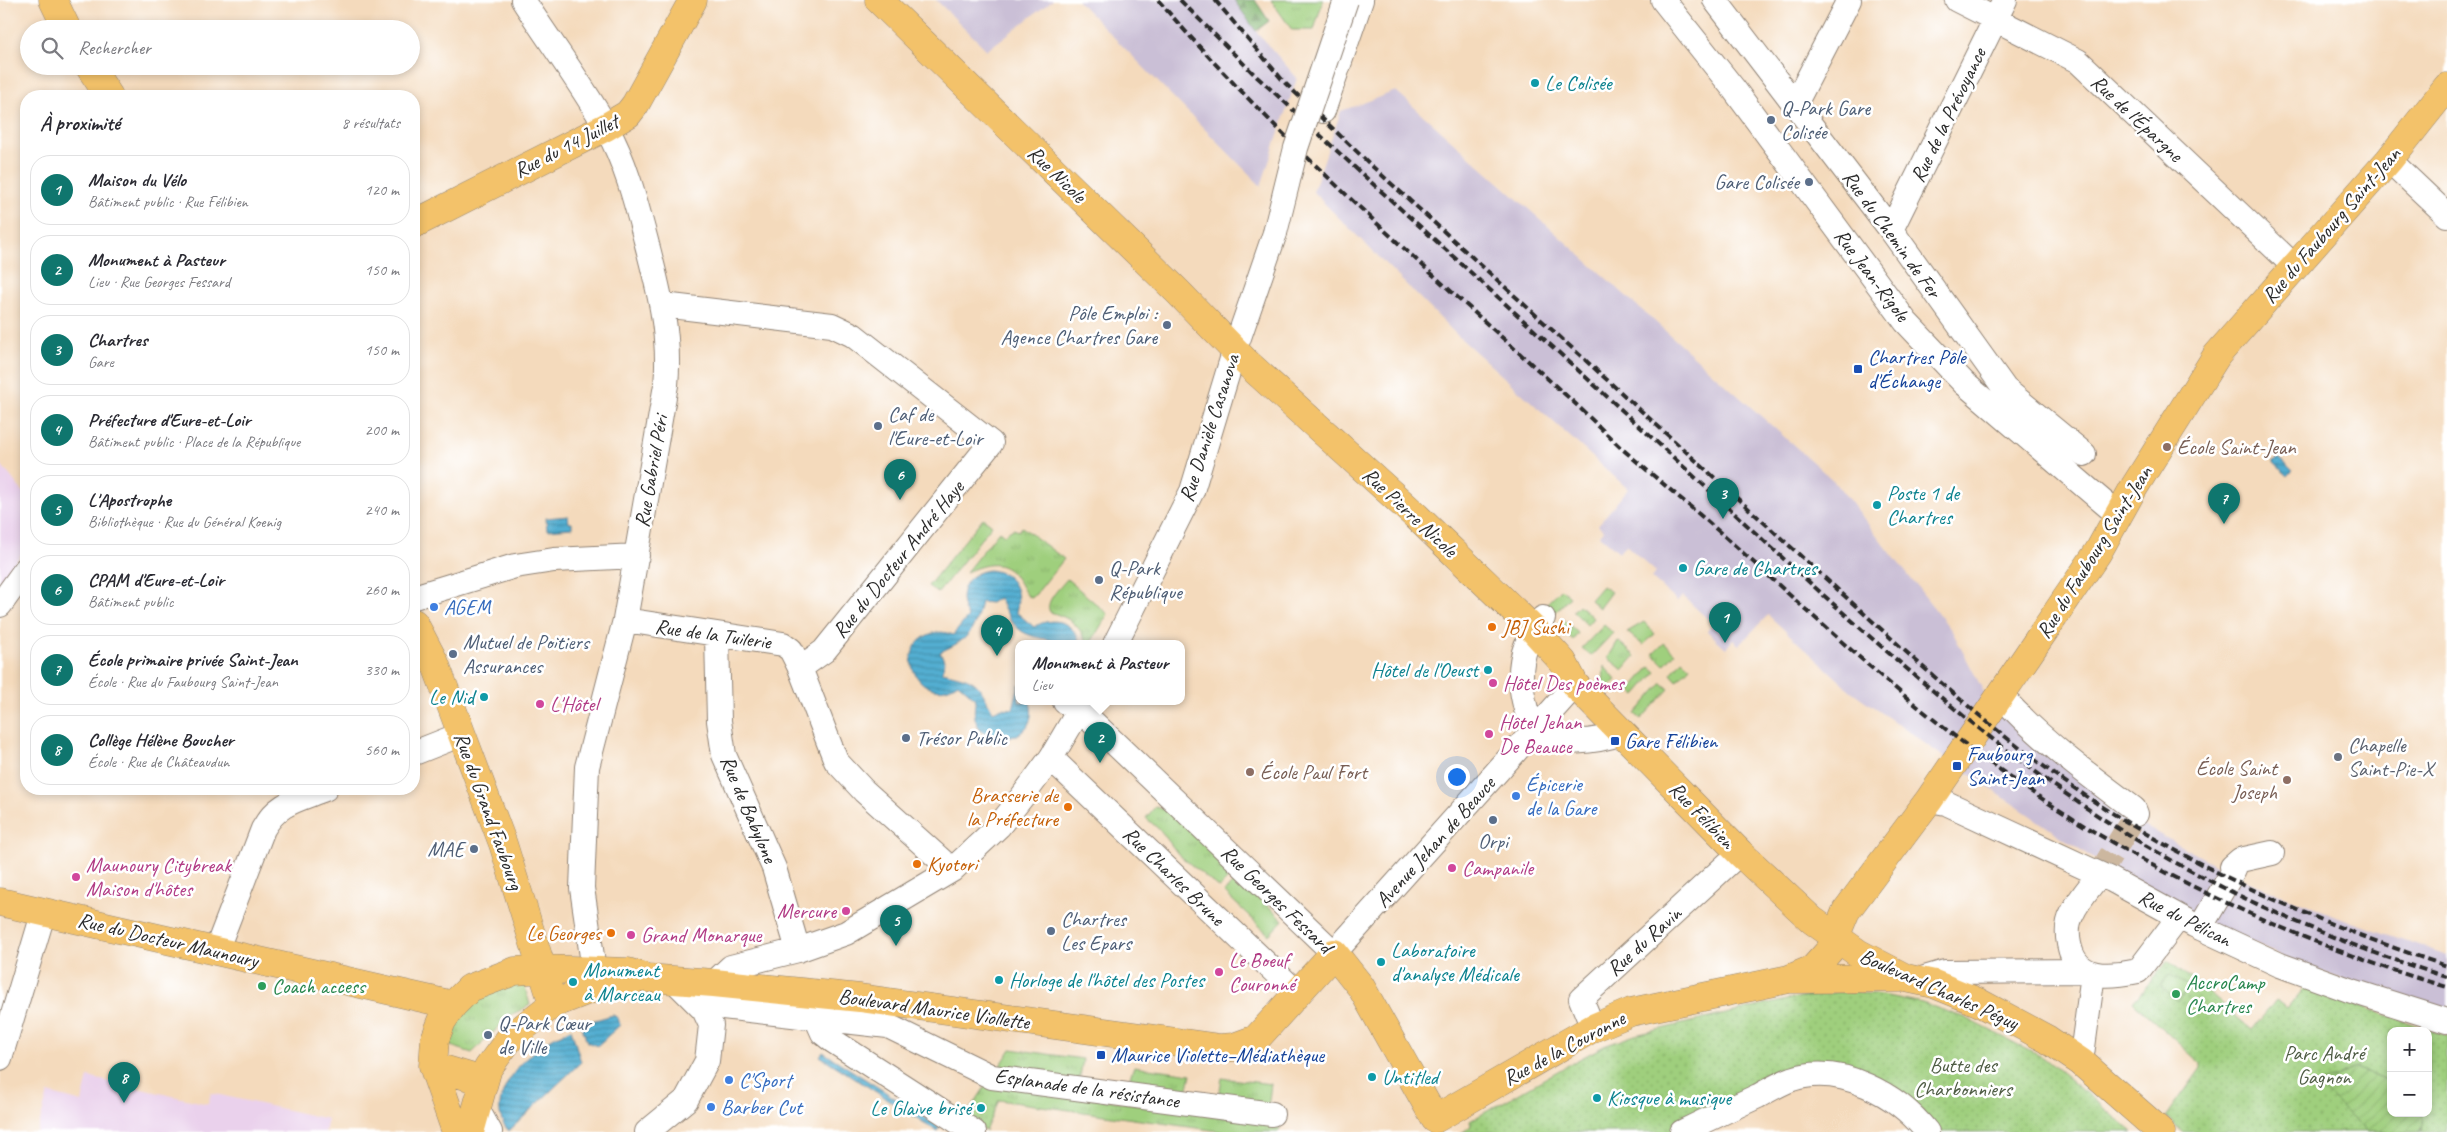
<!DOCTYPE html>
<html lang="fr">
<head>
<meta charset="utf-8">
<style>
	:root { --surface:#fff; --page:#f7f7f7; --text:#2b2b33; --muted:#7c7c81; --line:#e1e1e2; --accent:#0f766e }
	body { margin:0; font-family:Caveat,sans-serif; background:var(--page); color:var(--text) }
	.controls { position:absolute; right:15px; bottom:15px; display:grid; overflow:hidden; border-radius:10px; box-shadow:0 2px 8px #0003 }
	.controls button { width:45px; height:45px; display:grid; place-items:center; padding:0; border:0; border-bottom:1px solid var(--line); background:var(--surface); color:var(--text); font:25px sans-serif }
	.you { position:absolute; left:1456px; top:776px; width:18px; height:18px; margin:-12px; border:4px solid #fff; border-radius:50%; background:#1a73e8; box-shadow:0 0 0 8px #1a73e833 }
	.badge { display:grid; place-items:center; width:32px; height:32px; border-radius:50%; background:var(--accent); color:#fff; font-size:16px; font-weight:700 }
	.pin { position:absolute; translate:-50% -41px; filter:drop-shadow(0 1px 2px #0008) }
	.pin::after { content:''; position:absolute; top:26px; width:18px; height:15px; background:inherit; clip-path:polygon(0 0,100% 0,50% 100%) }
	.popup { position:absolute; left:1015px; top:640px; width:170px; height:65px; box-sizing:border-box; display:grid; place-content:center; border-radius:10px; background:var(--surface); filter:drop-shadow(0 1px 4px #0005); font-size:16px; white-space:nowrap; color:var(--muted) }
	.popup b { font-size:19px; color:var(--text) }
	.popup::after { content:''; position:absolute; left:50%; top:100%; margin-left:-10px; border:10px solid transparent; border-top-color:var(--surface) }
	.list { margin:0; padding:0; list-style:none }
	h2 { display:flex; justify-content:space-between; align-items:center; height:65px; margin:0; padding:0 20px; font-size:21px }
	h2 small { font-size:16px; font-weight:400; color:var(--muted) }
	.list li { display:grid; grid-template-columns:32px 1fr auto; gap:15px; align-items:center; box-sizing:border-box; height:70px; margin:0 10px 10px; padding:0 10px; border:1px solid var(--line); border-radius:20px }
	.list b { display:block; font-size:19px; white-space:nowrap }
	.list p { margin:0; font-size:16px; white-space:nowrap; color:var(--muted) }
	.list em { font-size:16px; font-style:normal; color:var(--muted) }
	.icon { flex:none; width:28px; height:28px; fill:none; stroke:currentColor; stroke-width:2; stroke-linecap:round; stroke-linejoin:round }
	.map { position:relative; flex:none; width:2447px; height:1132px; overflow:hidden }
	.search { position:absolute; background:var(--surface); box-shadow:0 2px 8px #0003; left:20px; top:20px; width:400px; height:55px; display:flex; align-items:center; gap:12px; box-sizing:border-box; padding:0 18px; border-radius:28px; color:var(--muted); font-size:19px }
	.panel { position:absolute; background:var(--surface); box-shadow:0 2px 8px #0003; left:20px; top:90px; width:400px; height:705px; border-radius:20px }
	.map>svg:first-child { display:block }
</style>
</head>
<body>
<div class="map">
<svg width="2447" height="1132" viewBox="0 0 2447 1132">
	<defs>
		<pattern id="grass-tufts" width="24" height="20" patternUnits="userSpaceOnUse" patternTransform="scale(1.25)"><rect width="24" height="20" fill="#9fcf7d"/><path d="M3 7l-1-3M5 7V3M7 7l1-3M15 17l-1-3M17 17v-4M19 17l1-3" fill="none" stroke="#89b26c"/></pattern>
		<pattern id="forest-firs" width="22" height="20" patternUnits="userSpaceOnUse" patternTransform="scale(1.25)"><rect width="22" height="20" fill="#7fb26c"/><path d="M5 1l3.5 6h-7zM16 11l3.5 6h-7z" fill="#689159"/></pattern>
		<pattern id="park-dots" width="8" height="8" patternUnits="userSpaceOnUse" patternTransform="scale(1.25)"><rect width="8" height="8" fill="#9fcf7d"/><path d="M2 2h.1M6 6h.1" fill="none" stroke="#89b26c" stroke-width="1.8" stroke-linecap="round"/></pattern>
		<pattern id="garden-furrows" width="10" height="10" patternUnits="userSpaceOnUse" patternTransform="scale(1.25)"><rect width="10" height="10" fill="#9fcf7d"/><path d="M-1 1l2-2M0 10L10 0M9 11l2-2" fill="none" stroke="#89b26c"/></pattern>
		<pattern id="water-rules" width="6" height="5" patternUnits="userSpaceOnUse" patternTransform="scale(1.25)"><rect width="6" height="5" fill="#53aed1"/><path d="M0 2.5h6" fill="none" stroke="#458eaa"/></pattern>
	</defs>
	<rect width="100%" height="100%" fill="#fff"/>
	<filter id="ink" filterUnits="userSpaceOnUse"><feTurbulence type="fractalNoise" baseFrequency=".02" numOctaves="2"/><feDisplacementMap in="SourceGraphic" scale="10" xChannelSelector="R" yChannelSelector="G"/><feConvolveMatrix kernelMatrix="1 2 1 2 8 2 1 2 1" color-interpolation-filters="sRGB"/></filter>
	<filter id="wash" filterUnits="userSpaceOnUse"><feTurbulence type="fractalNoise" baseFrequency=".0096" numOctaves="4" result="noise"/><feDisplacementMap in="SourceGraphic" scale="20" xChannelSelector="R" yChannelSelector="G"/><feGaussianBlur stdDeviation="1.12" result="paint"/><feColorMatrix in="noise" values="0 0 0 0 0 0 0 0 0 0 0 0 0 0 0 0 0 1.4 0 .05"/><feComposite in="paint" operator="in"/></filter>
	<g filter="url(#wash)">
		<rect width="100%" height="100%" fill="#f4dabc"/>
		<path fill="#ead1ec" d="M0,463L26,496V547L0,583Z
			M88,1077L208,1104L211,1093L328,1119L325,1132H37L48,1093L82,1102Z"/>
		<path fill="#cabfd6" d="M936,0H1053L987,50Z
			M1077,0H1234L1256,31L1297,78L1261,186Z
			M1396,91L1835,482L1952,631L1987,698L2100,795L2142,825L2244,880L2352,922L2447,955V1014L2317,971L2218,928L2097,861L1944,757L1851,691L1768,615L1739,645L1733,640L1726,648L1707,631L1713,624L1683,596L1677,601L1651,578L1656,572L1626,545L1619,552L1599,535L1604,530L1598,525L1628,489L1458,336L1313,192L1341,111Z"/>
		<path fill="url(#grass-tufts)" stroke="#657d54" d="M1271,0H1323L1314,30H1292Z
			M983,518L992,525L938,593L928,586Z
			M1022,527L1064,559L1036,594L1032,597L1028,596C1023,591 1021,584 1017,579C1003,558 985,564 966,572L999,531L1004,535L1013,529L1019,531Z
			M1067,579L1108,614L1090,644H1087C1079,624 1070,618 1050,612C1044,601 1061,587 1067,579Z
			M1602,586L1611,592L1599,608L1590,600Z
			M1561,589L1570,597L1553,615L1544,606Z
			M1579,605L1593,618L1587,625L1573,611Z
			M1563,619L1578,633L1573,640L1557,625Z
			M1644,622L1655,634L1643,645L1627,632Z
			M1604,625L1613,633L1591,656L1582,648Z
			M1618,641L1635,656L1623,670L1608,658Z
			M1664,643L1675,653L1664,665L1653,654Z
			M1682,660L1690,667L1677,681L1671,674Z
			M1604,666L1616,680L1606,689L1603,687Z
			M1650,667L1656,672L1636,695L1630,690Z
			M1662,683L1669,689L1641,719L1635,714Z
			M1155,807L1173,812L1234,873L1219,888L1178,854L1161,831L1146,818Z
			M1239,877L1283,920L1269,935L1224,892Z
			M523,980L530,1005L511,1015L472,1053L445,1044L456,1019L483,995Z
			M1011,1049L1083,1059L1079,1082L997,1071Z
			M1134,1066L1191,1074L1186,1097L1126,1088Z
			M1222,1078L1271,1084L1268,1108L1218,1102Z
			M987,1084L1263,1121L1281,1129L1278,1132H1225L999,1100L985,1131L964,1119Z"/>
		<path fill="url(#forest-firs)" stroke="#556e4c" d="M1234,0H1255L1269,21L1256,31Z"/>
		<path fill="url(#park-dots)" stroke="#657d54" fill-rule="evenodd" d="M2168,961L2196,982L2252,1030L2276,1000L2287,1009L2305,987L2447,1036V1132H2183L2166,1117L2201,1068V1064L2133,1002ZM2391,1031H2428V1113H2391Z
			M1838,992L1875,994L1898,998L1922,1003L1964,1017L2044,1058L2133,1132H1943L1932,1121L1830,1072L1675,1132H1462L1471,1126L1470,1121L1570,1064L1604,1046L1635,1035L1791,999Z"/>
		<path fill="url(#garden-furrows)" stroke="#657d54" d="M2355,1068L2391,1081V1113H2421L2423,1116L2421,1132H2368L2318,1085Z"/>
		<path fill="#9fcf7d" stroke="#657d54" d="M2169,974L2189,987L2178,1001L2159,986Z"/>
		<path fill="url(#water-rules)" stroke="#3f6c7e" d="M2278,457L2291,469L2293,471L2288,476L2274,463V461Z
			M568,516L569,523H572V528L547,530L546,518Z
			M989,570C1013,572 1022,591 1016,612L1034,627C1053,615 1075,622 1080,644H1051L1052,640C1017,635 1014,628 999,598L991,603L981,602C974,633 969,639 940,652L945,662L942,672C978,680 976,680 993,712L1002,708L1013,709L1019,684V702H1030C1043,749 962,753 976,699L958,683C924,708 892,656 926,636C935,631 944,631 953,635L968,617C955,597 964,573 989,570Z
			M613,1015L618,1018L620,1025L597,1046L587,1042L581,1024Z
			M571,1029L581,1062L509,1131C483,1104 518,1063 540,1046C549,1039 561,1034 571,1029Z
			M823,1052L940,1127L937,1131L820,1056Z"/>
	</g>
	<g filter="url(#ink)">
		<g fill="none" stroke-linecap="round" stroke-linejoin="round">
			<path stroke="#ccb79f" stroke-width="24" stroke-dasharray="24 12" stroke-linecap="butt" d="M2099,875L2136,814"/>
			<g stroke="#908274" stroke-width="26">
				<path id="minor" d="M523,0C550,42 581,83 606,127C625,161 635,199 645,237C658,286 671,334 666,385L625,620L587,767L582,888L594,970
					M1663,0L1733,88L1906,322L1964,383L2109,507L2120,513
					M1715,0L1891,230L2005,389L2084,454
					M1957,0L2078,61L2295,267
					M1795,104L1849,0
					M1323,111L1361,0
					M2389,160L2447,215
					M1891,230L2005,0
					M663,305L832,325L853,335L991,443L824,651L800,668
					M414,597L515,566L554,560L637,556
					M0,605L26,569
					M1543,618C1522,642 1517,671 1524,701C1526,711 1529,722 1537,729C1556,749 1599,741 1622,733
					M625,620L783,644L791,650L800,668L836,761L864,791L952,870
					M717,636L719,721L724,755L774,868L798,950
					M1115,644L1192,491L1235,349L1275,233
					M2001,696C2041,740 2087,774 2134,809L2136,814
					M1065,702L1080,710L1334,953L1575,685
					M414,753L462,734
					M1051,758L1297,993
					M1929,800L1946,803L2112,880L2194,925L2280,965L2349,990L2447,1021
					M2099,875C2090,887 2078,900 2072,914C2067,923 2067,934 2069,944C2076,981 2109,977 2138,971L2179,917
					M2200,928L2234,870L2232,867L2240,860L2272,853
					M216,951L263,829C278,802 298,800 325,789
					M1918,980L1945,972L2083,971
					M714,983L731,967L798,950L846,933L952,870L999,826L1022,797L1051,758L1084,702
					M810,1004L823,1033L833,1041L974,1132
					M704,1010L716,1006L723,1007L888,1026L992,1077L1272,1114
					M1593,1028L1581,999L1731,861
					M0,1058L44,911
					M2081,1062L2093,974
					M477,1109L490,1132
					M647,1132L686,1100L707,1061L711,1025L704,1010L675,981
					M1682,1132C1707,1120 1732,1108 1758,1096C1769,1090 1781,1083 1792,1079C1841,1063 1898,1095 1927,1132"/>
			</g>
			<g stroke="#908274" stroke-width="29">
				<path id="major" d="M53,0L67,29
					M879,0L1178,292L1246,362L1416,516L1533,629L1563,662L1575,685L1740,853L1812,920L1858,953L1906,978L1934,984L1978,1002L2047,1039L2081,1062L2161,1132
					M89,66L109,96
					M414,224L606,127L628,114L635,105L693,0
					M414,623L435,663L503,844L553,1004
					M0,902L453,1005
					M1793,979L1900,978
					M433,1066L483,1081
					M456,1132L433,1066L435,1039L442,1021L453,1005L470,988L515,971L543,969L628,972L647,978L714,983L860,998L1220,1048L1234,1047L1256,1039L1334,953L1361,987L1435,1119L1593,1028L1631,1012L1789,979L1813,969L1830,950L1846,911L1929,800L2098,552L2133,489L2217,355L2389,160L2447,87
					M470,1132L488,1068L510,1038L553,1004L589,990L631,982"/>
			</g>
			<use href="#minor" stroke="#fff" stroke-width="24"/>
			<use href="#major" stroke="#f3c26a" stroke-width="28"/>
			<path stroke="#2b2b2b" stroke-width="4" stroke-dasharray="8 4" stroke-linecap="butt" d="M1158,0C1279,141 1422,264 1560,390C1581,408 1600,428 1620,447C1651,474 1683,500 1714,527C1801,604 1884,684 1977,753C2116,857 2280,938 2447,987
				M1180,0L1257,77C1293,109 1327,142 1362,174C1475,276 1587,378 1698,480C1820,592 1942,708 2079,803C2192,880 2317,937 2447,977
				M1215,0L1285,83L1373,167L1914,659C1972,710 2030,760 2095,802C2205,874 2323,925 2447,966"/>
			<g stroke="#908274" stroke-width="26" stroke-linecap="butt">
				<path id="minor-bridge" d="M1275,233L1296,148L1346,0"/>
			</g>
			<use href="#minor-bridge" stroke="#fff" stroke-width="24"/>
		</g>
	</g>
	<g fill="#0f9aa8" stroke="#fff" stroke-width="2">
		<circle cx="1535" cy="83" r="5"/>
		<circle cx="1877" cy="505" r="5"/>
		<circle cx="1683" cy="568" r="5"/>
		<circle cx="1488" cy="670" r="5"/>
		<circle cx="484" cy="697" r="5"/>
		<circle cx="1381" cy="962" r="5"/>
		<circle cx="999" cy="980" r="5"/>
		<circle cx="573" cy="982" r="5"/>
		<circle cx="1372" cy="1077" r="5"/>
		<circle cx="1597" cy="1098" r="5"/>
		<circle cx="981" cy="1108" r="5"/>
	</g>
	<g fill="#5c6f8a" stroke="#fff" stroke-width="2">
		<circle cx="1771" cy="120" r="5"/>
		<circle cx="1809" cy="182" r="5"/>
		<circle cx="1167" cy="325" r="5"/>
		<circle cx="878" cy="426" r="5"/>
		<circle cx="1099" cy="580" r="5"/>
		<circle cx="453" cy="654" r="5"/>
		<circle cx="906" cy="738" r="5"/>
		<circle cx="1493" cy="820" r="5"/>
		<circle cx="474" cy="849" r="5"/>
		<circle cx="1051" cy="931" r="5"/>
		<circle cx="488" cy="1035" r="5"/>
	</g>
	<g fill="#1a4fb4" stroke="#fff" stroke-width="2">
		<rect x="1853" y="364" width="10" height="10" rx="2.5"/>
		<rect x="1610" y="736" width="10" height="10" rx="2.5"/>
		<rect x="1952" y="761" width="10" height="10" rx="2.5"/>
		<rect x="1096" y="1050" width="10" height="10" rx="2.5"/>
	</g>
	<g fill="#8d6e63" stroke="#fff" stroke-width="2">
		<circle cx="2167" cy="447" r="5"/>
		<circle cx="1250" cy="772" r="5"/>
		<circle cx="2287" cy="780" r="5"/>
	</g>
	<g fill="#3f7fe0" stroke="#fff" stroke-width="2">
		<circle cx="434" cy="607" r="5"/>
		<circle cx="1516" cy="796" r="5"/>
		<circle cx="729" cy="1080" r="5"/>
		<circle cx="711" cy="1107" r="5"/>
	</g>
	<g fill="#e8710a" stroke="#fff" stroke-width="2">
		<circle cx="1492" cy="627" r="5"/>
		<circle cx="1068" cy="807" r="5"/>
		<circle cx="917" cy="864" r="5"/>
		<circle cx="611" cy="933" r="5"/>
	</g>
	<g fill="#d1479c" stroke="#fff" stroke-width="2">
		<circle cx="1493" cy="683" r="5"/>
		<circle cx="540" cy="704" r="5"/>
		<circle cx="1489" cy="734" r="5"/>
		<circle cx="1452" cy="868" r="5"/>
		<circle cx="76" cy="877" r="5"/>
		<circle cx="846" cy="911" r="5"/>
		<circle cx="631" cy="935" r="5"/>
		<circle cx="1219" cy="972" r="5"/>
	</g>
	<circle fill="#6b7280" stroke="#fff" stroke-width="2" cx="2338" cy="757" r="5"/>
	<g fill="#2e9e5b" stroke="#fff" stroke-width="2">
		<circle cx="262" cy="986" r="5"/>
		<circle cx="2176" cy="994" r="5"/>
	</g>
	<g text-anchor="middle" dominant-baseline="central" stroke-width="5" stroke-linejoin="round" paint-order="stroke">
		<g font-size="21" fill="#0d838f" stroke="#fff" text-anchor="start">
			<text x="1545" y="83">Le Colisée</text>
			<text x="1887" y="493">Poste 1 de<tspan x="1887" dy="24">Chartres</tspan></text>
			<text x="1693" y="568">Gare de Chartres</text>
			<text x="1478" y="670" text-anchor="end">Hôtel de l'Oeust</text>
			<text x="474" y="697" text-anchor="end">Le Nid</text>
			<text x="1391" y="950">Laboratoire<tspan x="1391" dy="24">d'analyse Médicale</tspan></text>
			<text x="583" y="970">Monument<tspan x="583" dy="24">à Marceau</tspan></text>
			<text x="1009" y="980">Horloge de l'hôtel des Postes</text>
			<text x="1382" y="1077">Untitled</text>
			<text x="1607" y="1098">Kiosque à musique</text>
			<text x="971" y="1108" text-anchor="end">Le Glaive brisé</text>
		</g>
		<g font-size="21" fill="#4e5e75" stroke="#fff" text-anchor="start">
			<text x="1781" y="108">Q-Park Gare<tspan x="1781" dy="24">Colisée</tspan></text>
			<text x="1799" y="182" text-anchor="end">Gare Colisée</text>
			<text x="1157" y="313" text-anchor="end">Pôle Emploi :<tspan x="1157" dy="24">Agence Chartres Gare</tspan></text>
			<text x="888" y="414">Caf de<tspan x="888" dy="24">l'Eure-et-Loir</tspan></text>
			<text x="1109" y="568">Q-Park<tspan x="1109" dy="24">République</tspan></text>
			<text x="463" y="642">Mutuel de Poitiers<tspan x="463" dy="24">Assurances</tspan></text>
			<text x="916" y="738">Trésor Public</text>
			<text x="1493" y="841" text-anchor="middle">Orpi</text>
			<text x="464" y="849" text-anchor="end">MAE</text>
			<text x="1061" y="919">Chartres<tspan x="1061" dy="24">Les Epars</tspan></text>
			<text x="498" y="1023">Q-Park Cœur<tspan x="498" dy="24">de Ville</tspan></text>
		</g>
		<g font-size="21" fill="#2b2b2b" stroke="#fff">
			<text transform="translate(1948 115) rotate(-64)">Rue de la Prévoyance</text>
			<text transform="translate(2137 118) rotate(43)">Rue de l'Épargne</text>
			<text transform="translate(566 146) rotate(-27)">Rue du 14 Juillet</text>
			<text transform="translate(1057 174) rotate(44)">Rue Nicole</text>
			<text transform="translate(2331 225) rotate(-49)">Rue du Faubourg Saint-Jean</text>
			<text transform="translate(1892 234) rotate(54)">Rue du Chemin de Fer</text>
			<text transform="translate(1872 275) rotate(53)">Rue Jean-Rigole</text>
			<text transform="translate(1209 428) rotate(-72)">Rue Danièle Casanova</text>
			<text transform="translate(651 471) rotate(-80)">Rue Gabriel Péri</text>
			<text transform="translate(1410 512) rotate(43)">Rue Pierre Nicole</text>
			<text transform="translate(2094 552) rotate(-58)">Rue du Faubourg Saint-Jean</text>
			<text transform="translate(898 559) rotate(-51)">Rue du Docteur André Haye</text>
			<text transform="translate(713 634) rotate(8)">Rue de la Tuilerie</text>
			<text transform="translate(749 809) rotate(67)">Rue de Babylone</text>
			<text transform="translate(489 811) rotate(70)">Rue du Grand Faubourg</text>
			<text transform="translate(1702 815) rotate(46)">Rue Félibien</text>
			<text transform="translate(1435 842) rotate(-48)">Avenue Jehan de Beauce</text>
			<text transform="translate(1174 876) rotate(44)">Rue Charles Brune</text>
			<text transform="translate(1277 899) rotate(44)">Rue Georges Fessard</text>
			<text transform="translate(2185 918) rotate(27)">Rue du Pélican</text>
			<text transform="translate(168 940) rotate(13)">Rue du Docteur Maunoury</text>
			<text transform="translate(1644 941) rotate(-42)">Rue du Ravin</text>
			<text transform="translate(1939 989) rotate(24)">Boulevard Charles Péguy</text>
			<text transform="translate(934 1009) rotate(8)">Boulevard Maurice Viollette</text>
			<text transform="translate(1564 1048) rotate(-28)">Rue de la Couronne</text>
			<text transform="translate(1087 1088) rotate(8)">Esplanade de la résistance</text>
		</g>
		<g font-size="21" fill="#164399" stroke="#fff" text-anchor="start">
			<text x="1868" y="357">Chartres Pôle<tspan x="1868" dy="24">d'Échange</tspan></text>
			<text x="1625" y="741">Gare Félibien</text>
			<text x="1967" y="754">Faubourg<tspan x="1967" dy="24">Saint-Jean</tspan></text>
			<text x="1111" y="1055">Maurice Violette–Médiathèque</text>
		</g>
		<g font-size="21" fill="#785e54" stroke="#fff" text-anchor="start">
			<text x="2177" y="447">École Saint-Jean</text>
			<text x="2277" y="768" text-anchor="end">École Saint<tspan x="2277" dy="24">Joseph</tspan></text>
			<text x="1260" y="772">École Paul Fort</text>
		</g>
		<g font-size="21" fill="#366cbe" stroke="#fff" text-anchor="start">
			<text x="444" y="607">AGEM</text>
			<text x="1526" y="784">Épicerie<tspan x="1526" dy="24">de la Gare</tspan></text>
			<text x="739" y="1080">C'Sport</text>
			<text x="721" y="1107">Barber Cut</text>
		</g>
		<g font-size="21" fill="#c56008" stroke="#fff" text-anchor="start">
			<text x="1502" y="627">JBJ Sushi</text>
			<text x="1058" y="795" text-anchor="end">Brasserie de<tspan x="1058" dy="24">la Préfecture</tspan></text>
			<text x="927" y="864">Kyotori</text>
			<text x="601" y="933" text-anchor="end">Le Georges</text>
		</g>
		<g font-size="21" fill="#b23c85" stroke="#fff" text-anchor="start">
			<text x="1503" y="683">Hôtel Des poèmes</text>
			<text x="550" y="704">L'Hôtel</text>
			<text x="1499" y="722">Hôtel Jehan<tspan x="1499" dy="24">De Beauce</tspan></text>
			<text x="86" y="865">Maunoury Citybreak<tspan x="86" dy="24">Maison d'hôtes</tspan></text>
			<text x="1462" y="868">Campanile</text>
			<text x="836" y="911" text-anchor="end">Mercure</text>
			<text x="641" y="935">Grand Monarque</text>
			<text x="1229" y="960">Le Boeuf<tspan x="1229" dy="24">Couronné</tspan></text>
		</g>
		<g font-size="21" fill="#5b616d" stroke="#fff" text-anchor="start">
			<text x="2348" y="745">Chapelle<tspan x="2348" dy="24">Saint-Pie-X</tspan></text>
		</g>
		<g font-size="21" fill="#27864d" stroke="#fff" text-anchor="start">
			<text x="2186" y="982">AccroCamp<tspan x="2186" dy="24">Chartres</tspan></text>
			<text x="272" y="986">Coach access</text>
		</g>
		<g font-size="21" fill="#4e5c44" stroke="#fff">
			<text x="2324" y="1053">Parc André<tspan x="2324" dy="24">Gagnon</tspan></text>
			<text x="1963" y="1065">Butte des<tspan x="1963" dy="24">Charbonniers</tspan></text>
		</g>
	</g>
</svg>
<div class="controls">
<button>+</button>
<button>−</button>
</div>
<div class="you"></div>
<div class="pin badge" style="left:1725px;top:643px">1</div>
<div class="pin badge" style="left:1100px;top:763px">2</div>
<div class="popup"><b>Monument à Pasteur</b>Lieu</div>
<div class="pin badge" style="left:1723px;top:519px">3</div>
<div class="pin badge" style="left:997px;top:656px">4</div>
<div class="pin badge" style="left:896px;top:946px">5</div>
<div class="pin badge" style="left:900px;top:500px">6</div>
<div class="pin badge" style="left:2224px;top:524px">7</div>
<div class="pin badge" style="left:124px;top:1103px">8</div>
<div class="search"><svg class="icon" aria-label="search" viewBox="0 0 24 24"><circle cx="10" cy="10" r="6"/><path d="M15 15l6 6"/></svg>Rechercher</div>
<section class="panel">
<h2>À proximité<small>8 résultats</small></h2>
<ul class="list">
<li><span class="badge">1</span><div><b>Maison du Vélo</b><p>Bâtiment public · Rue Félibien</p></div><em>120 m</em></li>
<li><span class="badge">2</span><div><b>Monument à Pasteur</b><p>Lieu · Rue Georges Fessard</p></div><em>150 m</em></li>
<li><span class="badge">3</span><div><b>Chartres</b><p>Gare</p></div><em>150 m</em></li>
<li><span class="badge">4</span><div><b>Préfecture d'Eure-et-Loir</b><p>Bâtiment public · Place de la République</p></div><em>200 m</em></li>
<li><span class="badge">5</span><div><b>L'Apostrophe</b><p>Bibliothèque · Rue du Général Koenig</p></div><em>240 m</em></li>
<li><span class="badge">6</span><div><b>CPAM d'Eure-et-Loir</b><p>Bâtiment public</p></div><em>260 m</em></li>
<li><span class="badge">7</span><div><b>École primaire privée Saint-Jean</b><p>École · Rue du Faubourg Saint-Jean</p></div><em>330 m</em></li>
<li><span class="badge">8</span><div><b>Collège Hélène Boucher</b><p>École · Rue de Châteaudun</p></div><em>560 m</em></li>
</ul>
</section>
</div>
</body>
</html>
